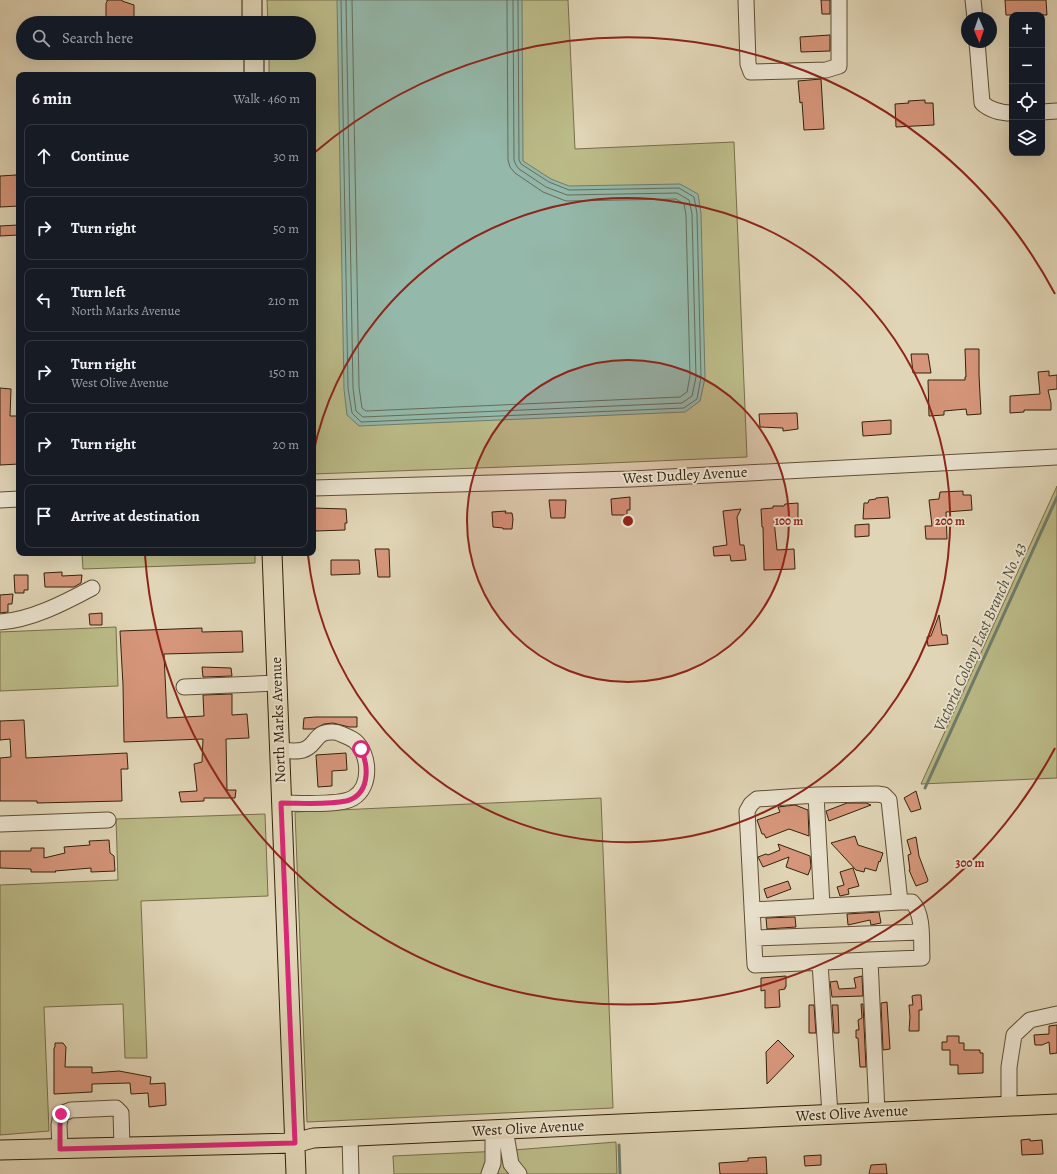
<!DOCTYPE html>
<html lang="en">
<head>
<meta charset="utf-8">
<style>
	:root { --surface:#171b24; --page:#20242c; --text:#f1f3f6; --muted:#9ea1a6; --line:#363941 }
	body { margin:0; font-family:Alegreya,serif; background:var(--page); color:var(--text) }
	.controls { position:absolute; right:12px; top:12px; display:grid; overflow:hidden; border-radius:8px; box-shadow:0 4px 16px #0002 }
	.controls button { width:36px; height:36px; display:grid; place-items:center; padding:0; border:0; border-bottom:1px solid var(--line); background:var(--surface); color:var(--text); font:20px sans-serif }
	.compass { position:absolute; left:961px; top:12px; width:36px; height:36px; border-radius:50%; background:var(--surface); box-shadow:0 4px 16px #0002; rotate:178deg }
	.stop { position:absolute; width:12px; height:12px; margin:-9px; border:3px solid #db2777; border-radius:50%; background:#fff }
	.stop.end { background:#db2777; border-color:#fff; box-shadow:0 1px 4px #0008 }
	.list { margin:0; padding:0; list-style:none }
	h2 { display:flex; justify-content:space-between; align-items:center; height:52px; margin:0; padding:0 16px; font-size:17px }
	h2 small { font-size:13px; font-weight:400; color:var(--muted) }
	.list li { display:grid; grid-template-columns:26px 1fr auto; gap:12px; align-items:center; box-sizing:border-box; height:64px; margin:0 8px 8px; padding:0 8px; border:1px solid var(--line); border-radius:8px }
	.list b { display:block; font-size:15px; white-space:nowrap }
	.list p { margin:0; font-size:13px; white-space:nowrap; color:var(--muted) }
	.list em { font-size:13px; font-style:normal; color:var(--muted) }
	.icon { flex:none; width:22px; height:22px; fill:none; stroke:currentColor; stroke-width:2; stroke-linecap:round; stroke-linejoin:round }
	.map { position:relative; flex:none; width:1057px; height:1174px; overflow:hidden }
	.search { position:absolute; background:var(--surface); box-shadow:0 4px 16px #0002; left:16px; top:16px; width:300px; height:44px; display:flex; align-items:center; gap:10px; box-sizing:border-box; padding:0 14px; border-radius:22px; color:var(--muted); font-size:15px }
	.panel { position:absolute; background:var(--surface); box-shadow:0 4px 16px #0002; left:16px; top:72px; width:300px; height:484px; border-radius:8px }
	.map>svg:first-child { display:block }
</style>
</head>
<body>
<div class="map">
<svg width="1057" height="1174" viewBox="0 0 1057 1174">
	<rect width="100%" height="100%" fill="#e0d5b6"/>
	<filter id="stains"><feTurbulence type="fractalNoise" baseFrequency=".005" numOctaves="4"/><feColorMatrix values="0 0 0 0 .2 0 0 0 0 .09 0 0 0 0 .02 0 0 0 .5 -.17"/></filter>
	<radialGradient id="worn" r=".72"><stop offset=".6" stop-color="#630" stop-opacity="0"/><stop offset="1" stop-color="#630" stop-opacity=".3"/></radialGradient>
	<path fill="#bb8" stroke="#786e49" d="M267,0H568L575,149L734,142L747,457L587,464L313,474V75H269V53H309V23H268Z
		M1057,486V778L921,784Z
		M82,553H255V563L83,569Z
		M116,627L118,686L0,691V632Z
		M601,798L613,1108L307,1122L295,812Z
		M265,814L268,896L141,901L147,1058H125L123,1004L44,1007L49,1131L0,1135V885L118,880L116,819Z
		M616,1142L617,1174H394L393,1156L501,1151Z"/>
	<path fill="#94b9ab" stroke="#6e7c6b" d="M337,0H522L523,161L551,179L569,186L680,184L698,194L701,213L705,378L700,401L685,412L359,426L347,415L344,389Z"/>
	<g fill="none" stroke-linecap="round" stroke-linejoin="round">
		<path stroke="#646d5a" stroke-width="1" d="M341,0L348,388L352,413L361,422L684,408L697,399L701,377L697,214L694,197L679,188L569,190L549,182L521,164L519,160L518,0
			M346,0L353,388L356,411L363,417L682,403L692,396L696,377L692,214L689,200L677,193L567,195L546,187L519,169L516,165L514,160L513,0
			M352,0L359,387L362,408L366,411L680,397L687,392L690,376L686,215L684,204L676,199L566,201L543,192L515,173L510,167L508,160L507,0"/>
		<path stroke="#6e7c6b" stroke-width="3" d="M925,788L1057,497
			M619,1145L620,1174"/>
	</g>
	<path fill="#d6967b" stroke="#34210a" d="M107,0H122V1L134,5V23H106V3L107,2Z
		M821,0H830V14H822Z
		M1005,0H1046L1047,15H1006Z
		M830,35V51L801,52L800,37Z
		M821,79L824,129L804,130L802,102L800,103L798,81Z
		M925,100V103H933L934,125L896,127L895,104L909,103L908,101Z
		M16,175L17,179H19V206L0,207V176Z
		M18,225V235L0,236V226Z
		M965,349H979V375L981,414L967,415L966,409L944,411V415L929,416L928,380H965V377H966Z
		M911,354H928L931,373H913Z
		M1049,371V376L1057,375V389L1048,390L1051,403V410H1024V412L1010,413V396L1040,394L1038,372Z
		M0,388L11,389L10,416H17V421H19V464L0,465Z
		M797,413L798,429L783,431V428L760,427L759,414Z
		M891,420V434L863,436L862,422Z
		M963,491V495H971L972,510L946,512L947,539H926L925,526H932L929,500L939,499L940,492Z
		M630,497V510H627V515H612L611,499Z
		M888,497L890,518L863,519L864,503H868L869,500L876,499V498Z
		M549,500H566L565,518H551Z
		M798,503V519L774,520L777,550L794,549L795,569L764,570L763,527H762L761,509L773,508V506H784L785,504Z
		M313,508L346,509L347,523H345V530L316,531V530H313Z
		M741,509L737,517L740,545H744L746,560L731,561L730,555L714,556L713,547L727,545L723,511Z
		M506,511L505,513H512L513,519L512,529H503V528L493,527L492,512Z
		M869,524V536L855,537V525Z
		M375,549H389L390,577H378Z
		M331,560H359L360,574L331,575Z
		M62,572V576L82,575L81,583L74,587H45L44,573Z
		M14,575H28V590H24V593H15Z
		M13,594L12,604H8V612L0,613V595Z
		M102,613V625H90L89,614Z
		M939,615L942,635H947L948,644L928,646L927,637L931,636Z
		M202,628V632L242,631L243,652L164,654L167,718L204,716L203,695L232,694V715L247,714L249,738L226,739L227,790H236L235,798H204V801L181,802L179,792L197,791L194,764L202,762L203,739L124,742L123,685L120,631Z
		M202,667L231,668L232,676L203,677Z
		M315,717H357V727H349L333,723L324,724L314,729H303L304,718Z
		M24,720L26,758L127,753L128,769H121L122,801L37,803V801H0V758L11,757L10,739L0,740V721Z
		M346,753L347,770L332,771V786L318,787L316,755Z
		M916,791L921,809L911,812L904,798Z
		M847,803H866L871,805L829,821L826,811Z
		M795,805L808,810L809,836L789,829L766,838L764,834H762L757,820L780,812L778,807Z
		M855,836L858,845L883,853L880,862L879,861L876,871L865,868L864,872L856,870L831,843Z
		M916,837L919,856L928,880L927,882L916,886L909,870H910L908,855L911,854L907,840Z
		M109,840L110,853L114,856L115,871L91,872V868L55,871L56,872H31V869L0,868V851H31V848H44V858L65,853L64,847L90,845L89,841Z
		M778,844L810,856L811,867L808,875L786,867L789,857L763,867L758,857L766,854L768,855L780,850Z
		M853,868L859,886L848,889L849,894L840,896L837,887L844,885L840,872Z
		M788,881L791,889L767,898L764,889Z
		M879,912L881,923L871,925L870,920L848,925L847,914Z
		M795,917L796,927L767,929L766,918Z
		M786,976V987H785V989L779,990L780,1007L765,1008V990L761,991V978Z
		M862,976L863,996L832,997L830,982L837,981L839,989L856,988L854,978Z
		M916,995H921L922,1010H919V1031H909L910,1017L909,1005H913L912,996Z
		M887,1002L890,1049L883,1050L881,1003Z
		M861,1004H863L866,1067H860L858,1038H856V1030H859L858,1020L862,1018Z
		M809,1005H814L816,1033H809Z
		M832,1005H838L839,1033H834Z
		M1057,1025V1053L1050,1054L1049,1042L1042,1045H1035L1034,1035L1049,1034V1026Z
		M947,1036H959V1043H964V1050H980V1053H983V1073L958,1074V1065H950V1050H942V1042H947Z
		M778,1040L794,1056L767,1084L766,1052Z
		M55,1043H63L66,1047L65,1067H92V1073L119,1071L151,1077L150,1084L165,1083L166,1105L149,1107L148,1093L131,1094L130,1083L92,1084V1092L54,1094V1048L55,1047Z
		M1030,1139V1141L1042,1140L1043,1154L1022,1155L1021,1140Z
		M821,1155V1165L805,1166L804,1156Z
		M766,1157L767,1174H720L719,1163L748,1161V1158Z
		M886,1164L887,1174H869L871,1165Z"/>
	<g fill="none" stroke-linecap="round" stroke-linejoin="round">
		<g stroke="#5f4e35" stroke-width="17">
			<path id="minor" d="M746,0L748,64L751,72L826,70L839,66V0
				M973,0L975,18
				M977,42L982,103C990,110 1001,113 1012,113
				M1042,112L1057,111
				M313,488L631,479L1057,457
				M0,500L19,499
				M0,622C31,620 64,603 92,588
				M184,687L277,683
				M279,751C287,750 296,752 303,750C317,746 314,731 333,732C336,732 339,733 341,734C346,736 351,738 355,741C370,754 372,787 353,798C340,806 298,803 281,803
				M816,795L822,906
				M0,824L108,820
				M752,910L900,902L889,800L884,795L877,794L816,795L757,799L751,804L747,811L755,965L870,960L877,1112
				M754,938L920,932
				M870,960L922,958C921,941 924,914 912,902H900
				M820,963L830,1114
				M1009,1106V1067L1014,1035L1030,1020L1057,1014
				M505,1129L511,1164L519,1174
				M350,1137L351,1174
				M60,1149L59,1125L61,1114L71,1110L116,1108L121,1113L122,1147
				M489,1174L493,1163V1130"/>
		</g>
		<g stroke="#34210a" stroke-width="21">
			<path id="major" d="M252,0V23
				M254,53V75
				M272,553L296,1174
				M0,1150L295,1143L313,1138L1057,1104"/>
		</g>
		<use href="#minor" stroke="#ebe4d0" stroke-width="15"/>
		<use href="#major" stroke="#e0d5b6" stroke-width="19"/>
	</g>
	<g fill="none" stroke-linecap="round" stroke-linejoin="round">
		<path stroke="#db2777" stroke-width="5" d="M61,1114L60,1125V1149L295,1143L281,803C301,803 328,805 346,801C370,795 369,767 361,749"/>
	</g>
	<circle cx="628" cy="521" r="161" fill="#8f2418" fill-opacity=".12"/>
	<g fill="none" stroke="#8f2418" stroke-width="2">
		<circle cx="628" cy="521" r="161"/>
		<path d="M313 454A322 322 0 1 1 308 555"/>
		<path d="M1055 748A484 484 0 0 1 145 555M314 153A484 484 0 0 1 1055 294"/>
	</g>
	<g text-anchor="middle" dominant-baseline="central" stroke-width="3.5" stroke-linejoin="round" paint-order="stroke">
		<g font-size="15" fill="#34210a" stroke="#ebe4d0">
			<text transform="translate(685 475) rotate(-3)">West Dudley Avenue</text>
			<text transform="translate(278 720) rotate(-92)">North Marks Avenue</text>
			<text transform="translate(852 1113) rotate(-3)">West Olive Avenue</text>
			<text transform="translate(528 1128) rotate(-3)">West Olive Avenue</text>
		</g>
		<g font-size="16" font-style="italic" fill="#514f3a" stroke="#ebe4d0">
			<text transform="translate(980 637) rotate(-66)">Victoria Colony East Branch No. 43</text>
		</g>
	</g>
	<circle cx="628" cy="521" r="6" fill="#8f2418" stroke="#ebe4d0" stroke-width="2"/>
	<g font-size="12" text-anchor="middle" font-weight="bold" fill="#8f2418" stroke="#ebe4d0" stroke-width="3.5" stroke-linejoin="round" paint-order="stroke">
		<text x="789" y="525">100 m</text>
		<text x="950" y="525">200 m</text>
		<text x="970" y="867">300 m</text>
	</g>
	<rect width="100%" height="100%" filter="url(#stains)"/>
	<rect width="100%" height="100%" fill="url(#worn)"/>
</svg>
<div class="controls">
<button>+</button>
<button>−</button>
<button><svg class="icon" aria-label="locate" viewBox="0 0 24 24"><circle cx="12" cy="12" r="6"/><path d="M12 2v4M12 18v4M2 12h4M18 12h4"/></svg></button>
<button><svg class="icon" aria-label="layers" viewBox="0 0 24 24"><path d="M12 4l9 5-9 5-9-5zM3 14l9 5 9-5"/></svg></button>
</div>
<svg class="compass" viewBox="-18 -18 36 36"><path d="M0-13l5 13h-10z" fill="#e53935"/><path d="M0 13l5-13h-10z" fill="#9ea1a6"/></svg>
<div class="stop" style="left:361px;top:749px"></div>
<div class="stop end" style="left:61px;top:1114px"></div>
<div class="search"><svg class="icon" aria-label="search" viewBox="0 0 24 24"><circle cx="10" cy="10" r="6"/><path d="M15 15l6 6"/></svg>Search here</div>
<section class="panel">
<h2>6 min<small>Walk · 460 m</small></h2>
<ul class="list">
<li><svg class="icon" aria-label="ahead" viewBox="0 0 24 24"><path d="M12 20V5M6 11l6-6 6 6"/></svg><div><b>Continue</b></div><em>30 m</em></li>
<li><svg class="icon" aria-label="right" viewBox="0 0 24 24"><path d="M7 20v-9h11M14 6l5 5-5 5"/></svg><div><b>Turn right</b></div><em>50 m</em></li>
<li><svg class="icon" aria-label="left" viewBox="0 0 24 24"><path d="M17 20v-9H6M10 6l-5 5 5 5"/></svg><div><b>Turn left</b><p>North Marks Avenue</p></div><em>210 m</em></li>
<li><svg class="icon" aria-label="right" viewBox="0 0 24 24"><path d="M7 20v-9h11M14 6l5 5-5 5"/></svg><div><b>Turn right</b><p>West Olive Avenue</p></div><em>150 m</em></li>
<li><svg class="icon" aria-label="right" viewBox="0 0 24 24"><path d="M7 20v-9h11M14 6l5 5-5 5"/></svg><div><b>Turn right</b></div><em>20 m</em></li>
<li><svg class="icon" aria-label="arrive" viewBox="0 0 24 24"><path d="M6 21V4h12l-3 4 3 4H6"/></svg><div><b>Arrive at destination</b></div></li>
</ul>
</section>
</div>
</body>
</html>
